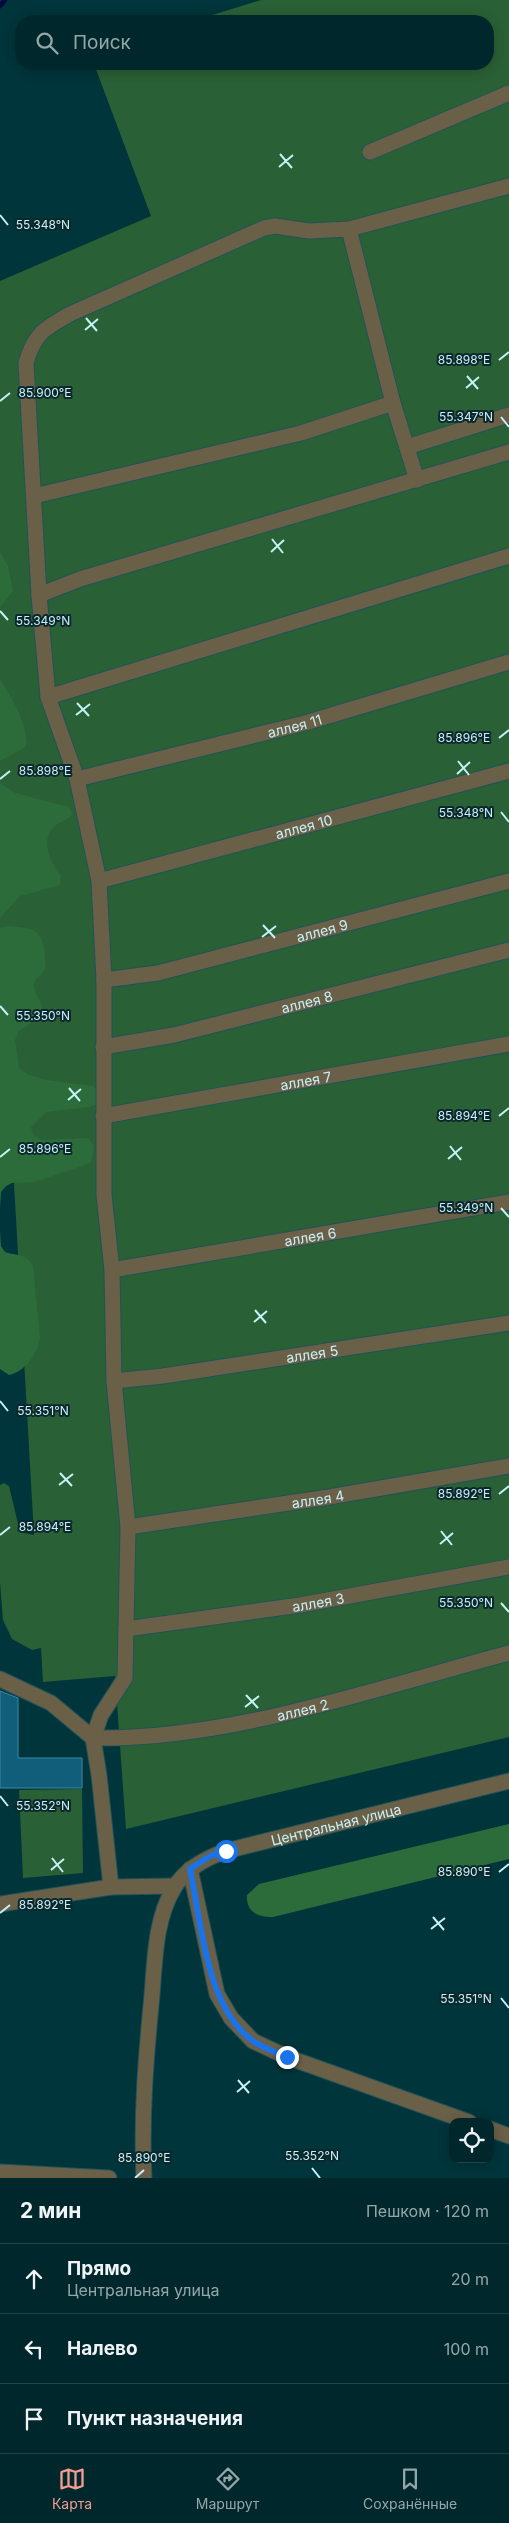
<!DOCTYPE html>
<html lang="ru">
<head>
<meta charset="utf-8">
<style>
	:root { --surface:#00282c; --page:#0a3034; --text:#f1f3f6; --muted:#95a6a9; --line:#224448; --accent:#f59c90 }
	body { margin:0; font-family:Inter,sans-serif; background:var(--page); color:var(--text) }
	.controls { position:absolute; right:15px; bottom:15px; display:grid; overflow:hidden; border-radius:10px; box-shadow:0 2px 12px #0003 }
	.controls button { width:45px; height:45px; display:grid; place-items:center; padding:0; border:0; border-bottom:1px solid var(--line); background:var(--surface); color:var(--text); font:25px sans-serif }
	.stop { position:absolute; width:15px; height:15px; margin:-11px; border:4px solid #1a73e8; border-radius:50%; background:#fff }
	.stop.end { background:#1a73e8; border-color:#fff; box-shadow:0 1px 5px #0008 }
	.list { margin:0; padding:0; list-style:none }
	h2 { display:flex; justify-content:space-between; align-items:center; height:65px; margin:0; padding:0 20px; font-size:21px }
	h2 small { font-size:16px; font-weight:400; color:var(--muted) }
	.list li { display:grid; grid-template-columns:32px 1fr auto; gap:15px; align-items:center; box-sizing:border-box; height:70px; padding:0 20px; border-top:1px solid var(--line) }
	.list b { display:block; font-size:19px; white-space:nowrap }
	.list p { margin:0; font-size:16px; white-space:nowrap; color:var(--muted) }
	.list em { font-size:16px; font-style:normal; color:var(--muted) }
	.icon { flex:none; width:28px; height:28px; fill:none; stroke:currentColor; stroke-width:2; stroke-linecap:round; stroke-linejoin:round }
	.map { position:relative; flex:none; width:509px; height:2178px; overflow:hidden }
	.search { position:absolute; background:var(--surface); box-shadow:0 2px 12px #0003; left:15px; right:15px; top:15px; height:55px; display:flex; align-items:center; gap:12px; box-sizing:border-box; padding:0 18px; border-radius:20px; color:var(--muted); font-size:19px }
	.sheet { height:275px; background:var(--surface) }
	nav { display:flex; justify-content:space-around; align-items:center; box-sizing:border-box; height:70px; border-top:1px solid var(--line); background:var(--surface); font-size:14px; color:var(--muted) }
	nav a { display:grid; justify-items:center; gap:2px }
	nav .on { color:var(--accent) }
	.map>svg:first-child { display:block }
</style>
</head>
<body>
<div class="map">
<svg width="509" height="2178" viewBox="0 0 509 2178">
	<rect width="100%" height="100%" fill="#00353b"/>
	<path fill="#2a6035" d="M261,0H509V1737L126,1829L115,1676L43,1682L41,1648L32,1650L12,1639L3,1620L0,1582V1485L4,1483L9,1486L19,1528L24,1533L34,1535L0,937V281L151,216L94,64H488V21H193Z
		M82,1789L83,1873L23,1878L19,1790Z"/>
	<path fill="#2c6c3a" d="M0,552L8,566L13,591L0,607Z
		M0,678C12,700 25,718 27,743L24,748L0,761Z
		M0,783L15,793L69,807L72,814C67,821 61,821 55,826C38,841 52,863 61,877L60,885L20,896L0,918Z
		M6,926C30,928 42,927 45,953C45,958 46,965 45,969C42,976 34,977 34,985C34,996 44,1002 43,1014L18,1032L15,1040L19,1068L27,1074L46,1080L94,1086C98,1092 98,1099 95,1105L89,1107L46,1112L31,1127L33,1135L42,1140L88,1138L94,1146L91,1163L35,1182L12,1183L6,1186L1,1192L0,1208V928Z
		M0,1231L1,1246L5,1252C17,1256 26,1253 33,1266L40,1337C39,1352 25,1372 9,1375L0,1369Z
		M509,1824V1859L273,1917C257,1917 246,1912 247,1895L259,1884Z"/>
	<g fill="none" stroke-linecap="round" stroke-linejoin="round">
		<path stroke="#050942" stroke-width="4.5" d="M0,6L5,0"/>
	</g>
	<path fill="#105e7a" stroke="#3d88a6" d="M0,1691L18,1698V1758H82V1788H0Z"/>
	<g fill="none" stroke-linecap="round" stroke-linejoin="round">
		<g stroke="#205359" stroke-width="17">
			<g id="minor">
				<path d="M370,152L509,93"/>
				<path d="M349,229L393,403L417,480"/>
				<path d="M407,447L509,415"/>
				<path d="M34,496L301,433L393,403"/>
				<path d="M39,595L80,579L509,452"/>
				<path d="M48,697L509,556"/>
				<path id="s1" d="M77,779L305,723L509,662"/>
				<path id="s2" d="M99,881L509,771"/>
				<path id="s3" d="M104,980L158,973L509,881"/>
				<path id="s4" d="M103,1047L174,1035L509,950"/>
				<path id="s5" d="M103,1116L509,1044"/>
				<path id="s6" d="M112,1270L509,1202"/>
				<path id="s7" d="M114,1381L163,1376L509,1323"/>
				<path id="s8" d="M128,1527L329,1497L509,1466"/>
				<path id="s9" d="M126,1629L300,1605L509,1567"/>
				<path d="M0,1679L51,1703L93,1738"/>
				<path id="s10" d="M93,1738C230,1740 377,1688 509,1653"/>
				<path d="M190,1869L217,1994L231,2018L253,2041L287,2057L469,2122"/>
				<path d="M111,1887L99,1775L93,1738L101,1715L125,1678L128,1527L114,1381L112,1270L104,1195V980L99,881L77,779L48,697L39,595L26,363C34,334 45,328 70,314L264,228L275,226L309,231L349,229L509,186"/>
				<path d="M0,1904L111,1887L175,1886"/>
				<path d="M490,2129L509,2136"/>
				<path d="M0,2172L109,2178"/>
				<path id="s11" d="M144,2178C141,2116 146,2057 152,1995C155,1960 155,1919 174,1888C185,1869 206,1858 226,1851L509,1781"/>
			</g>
		</g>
		<use href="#minor" stroke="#6a6048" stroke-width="15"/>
	</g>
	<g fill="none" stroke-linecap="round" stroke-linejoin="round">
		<path stroke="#1a73e8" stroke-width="6" d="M226,1851L210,1856L190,1869C201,1921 206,2008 253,2041C263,2048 276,2052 287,2057"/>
	</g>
	<path fill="none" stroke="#c7f1f7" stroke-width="2" d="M280,154L292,168M279,167L293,155M0,215L8,225M86,318L97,331M85,330L98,319M499,360L509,352M467,376L478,389M466,388L479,377M0,401L10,393M501,417L509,427M272,539L283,553M271,552L284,540M0,611L8,620M77,703L89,716M76,715L90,704M499,738L509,730M458,761L469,775M457,774L470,762M0,779L10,771M501,812L509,822M263,925L275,938M262,937L276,926M0,1006L8,1015M69,1088L80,1101M68,1100L81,1089M499,1116L509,1108M450,1146L461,1160M0,1157L10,1149M448,1159L462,1147M501,1208L509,1217M255,1310L266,1323M254,1322L267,1311M0,1401L8,1411M60,1473L72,1486M59,1485L73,1474M499,1494L509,1486M441,1531L452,1545M0,1535L10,1527M440,1544L453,1533M501,1603L509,1612M246,1695L258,1708M245,1707L259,1696M0,1796L8,1806M52,1858L63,1872M51,1870L64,1859M499,1872L509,1864M0,1913L10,1905M433,1917L444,1930M431,1929L445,1918M501,1998L509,2008M238,2080L249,2093M237,2092L250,2081M312,2168L320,2178M135,2178L144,2170"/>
	<g text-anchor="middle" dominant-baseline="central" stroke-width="4" stroke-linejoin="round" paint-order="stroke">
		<g font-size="14" fill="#c7f1f7" stroke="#0c282d">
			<text stroke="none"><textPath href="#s1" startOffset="224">аллея 11</textPath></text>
			<text stroke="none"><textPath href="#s2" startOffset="212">аллея 10</textPath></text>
			<text stroke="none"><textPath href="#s3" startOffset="224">аллея 9</textPath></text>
			<text stroke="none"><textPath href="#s4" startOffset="209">аллея 8</textPath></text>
			<text stroke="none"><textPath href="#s5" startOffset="206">аллея 7</textPath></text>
			<text stroke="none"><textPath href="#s6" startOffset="201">аллея 6</textPath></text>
			<text stroke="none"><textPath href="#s7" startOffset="200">аллея 5</textPath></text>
			<text stroke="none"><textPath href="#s8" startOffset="192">аллея 4</textPath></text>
			<text stroke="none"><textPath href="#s9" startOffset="194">аллея 3</textPath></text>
			<text stroke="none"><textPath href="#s10" startOffset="212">аллея 2</textPath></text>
			<text stroke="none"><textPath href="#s11" startOffset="472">Центральная улица</textPath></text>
		</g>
	</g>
	<g font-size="12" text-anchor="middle" fill="#c7f1f7" stroke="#0c282d" stroke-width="4" stroke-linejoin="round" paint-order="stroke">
		<text x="43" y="229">55.348°N</text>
		<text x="464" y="364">85.898°E</text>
		<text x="45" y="397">85.900°E</text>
		<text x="466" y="421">55.347°N</text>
		<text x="43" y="625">55.349°N</text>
		<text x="464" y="742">85.896°E</text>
		<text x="45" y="775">85.898°E</text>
		<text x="466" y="817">55.348°N</text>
		<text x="43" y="1020">55.350°N</text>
		<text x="464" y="1120">85.894°E</text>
		<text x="45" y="1153">85.896°E</text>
		<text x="466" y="1212">55.349°N</text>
		<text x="43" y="1415">55.351°N</text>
		<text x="464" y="1498">85.892°E</text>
		<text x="45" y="1531">85.894°E</text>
		<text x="466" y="1607">55.350°N</text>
		<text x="43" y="1810">55.352°N</text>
		<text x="464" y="1876">85.890°E</text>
		<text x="45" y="1909">85.892°E</text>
		<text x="466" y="2003">55.351°N</text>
		<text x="312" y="2160">55.352°N</text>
		<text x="144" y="2162">85.890°E</text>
	</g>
</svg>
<div class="controls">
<button><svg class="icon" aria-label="locate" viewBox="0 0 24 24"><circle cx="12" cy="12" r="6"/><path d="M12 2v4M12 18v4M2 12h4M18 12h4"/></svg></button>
</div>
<div class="stop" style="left:226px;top:1851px"></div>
<div class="stop end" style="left:287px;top:2057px"></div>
<div class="search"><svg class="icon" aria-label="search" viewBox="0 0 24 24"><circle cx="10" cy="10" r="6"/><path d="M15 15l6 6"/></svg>Поиск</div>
</div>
<section class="sheet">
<h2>2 мин<small>Пешком · 120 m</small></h2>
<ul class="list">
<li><svg class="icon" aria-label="ahead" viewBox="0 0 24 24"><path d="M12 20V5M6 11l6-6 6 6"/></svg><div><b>Прямо</b><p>Центральная улица</p></div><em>20 m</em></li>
<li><svg class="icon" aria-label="left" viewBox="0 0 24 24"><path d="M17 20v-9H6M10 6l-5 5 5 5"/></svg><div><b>Налево</b></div><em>100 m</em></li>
<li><svg class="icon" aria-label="arrive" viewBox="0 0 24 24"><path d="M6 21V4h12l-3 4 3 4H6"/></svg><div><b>Пункт назначения</b></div></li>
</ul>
</section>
<nav>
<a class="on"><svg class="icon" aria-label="map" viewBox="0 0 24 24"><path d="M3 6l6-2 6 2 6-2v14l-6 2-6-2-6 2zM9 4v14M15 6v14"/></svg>Карта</a>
<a><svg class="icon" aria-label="directions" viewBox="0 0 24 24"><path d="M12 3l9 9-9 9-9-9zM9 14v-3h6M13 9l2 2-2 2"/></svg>Маршрут</a>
<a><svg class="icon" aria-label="saved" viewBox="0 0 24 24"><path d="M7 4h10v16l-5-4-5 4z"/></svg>Сохранённые</a>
</nav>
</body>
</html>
